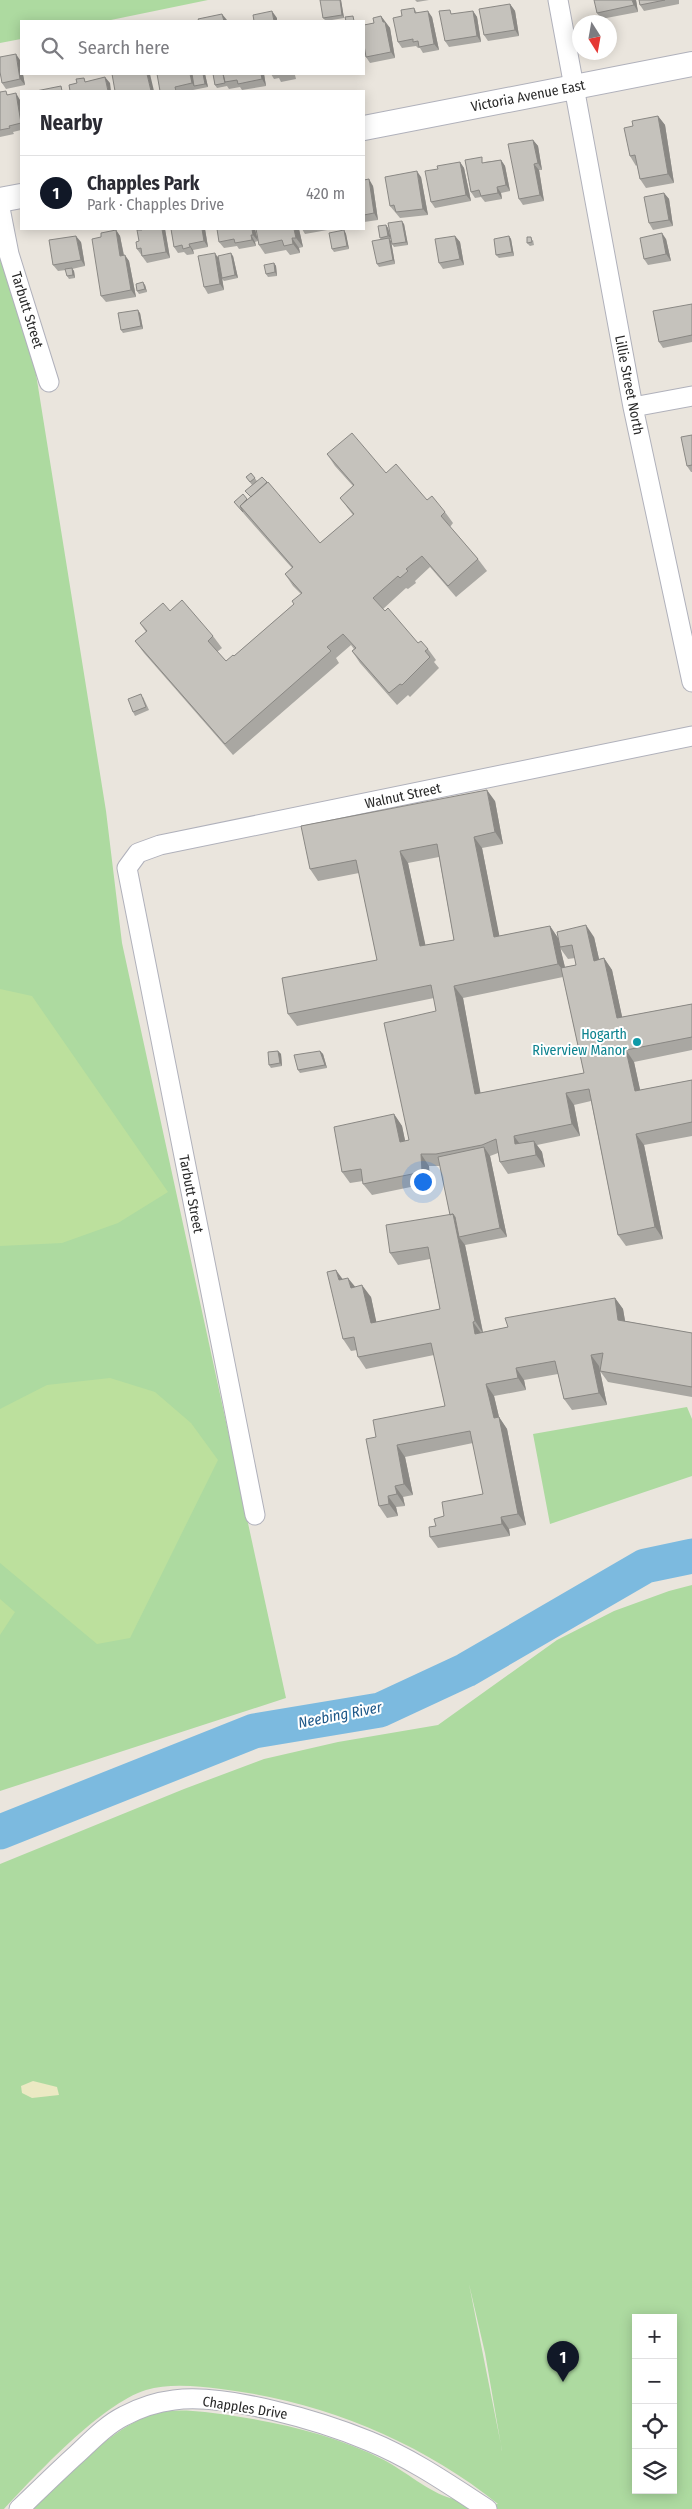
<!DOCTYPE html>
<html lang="en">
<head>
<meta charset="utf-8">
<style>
	:root { --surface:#fff; --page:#f2f2f3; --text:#2b2b33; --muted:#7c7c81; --line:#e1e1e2; --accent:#111827 }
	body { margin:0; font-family:"Fira Sans Condensed",sans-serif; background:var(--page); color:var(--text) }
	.controls { position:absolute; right:15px; bottom:15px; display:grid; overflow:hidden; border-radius:0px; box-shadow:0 2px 12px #0003 }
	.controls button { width:45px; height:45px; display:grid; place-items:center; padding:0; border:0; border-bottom:1px solid var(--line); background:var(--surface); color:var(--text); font:25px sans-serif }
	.compass { position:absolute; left:572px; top:15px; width:45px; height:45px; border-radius:50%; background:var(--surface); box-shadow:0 2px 12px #0003; rotate:169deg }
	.you { position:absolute; left:422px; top:1181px; width:18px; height:18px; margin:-12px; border:4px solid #fff; border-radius:50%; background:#1a73e8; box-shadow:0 0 0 8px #1a73e833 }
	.badge { display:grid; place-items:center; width:32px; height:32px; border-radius:50%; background:var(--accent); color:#fff; font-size:16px; font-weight:700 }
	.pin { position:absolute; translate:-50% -41px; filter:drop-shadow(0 1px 2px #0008) }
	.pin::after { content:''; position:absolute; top:26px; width:18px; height:15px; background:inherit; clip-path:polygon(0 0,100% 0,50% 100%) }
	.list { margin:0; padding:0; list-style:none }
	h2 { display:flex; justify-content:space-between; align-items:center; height:65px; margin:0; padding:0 20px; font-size:21px }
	h2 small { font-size:16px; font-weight:400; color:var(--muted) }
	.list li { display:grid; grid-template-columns:32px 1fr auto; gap:15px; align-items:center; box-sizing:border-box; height:75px; padding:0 20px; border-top:1px solid var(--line) }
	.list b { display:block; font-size:19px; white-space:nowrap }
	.list p { margin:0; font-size:16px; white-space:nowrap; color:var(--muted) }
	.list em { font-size:16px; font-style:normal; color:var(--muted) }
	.icon { flex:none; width:28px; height:28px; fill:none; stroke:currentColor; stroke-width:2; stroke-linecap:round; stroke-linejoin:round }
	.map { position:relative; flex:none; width:692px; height:2509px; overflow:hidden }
	.search { position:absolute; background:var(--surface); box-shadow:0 2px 12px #0003; left:20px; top:20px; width:345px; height:55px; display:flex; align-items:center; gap:12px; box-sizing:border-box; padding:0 18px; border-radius:0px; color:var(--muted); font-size:19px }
	.panel { position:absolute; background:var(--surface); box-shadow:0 2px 12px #0003; left:20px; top:90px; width:345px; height:140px; border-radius:0px }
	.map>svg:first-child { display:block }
</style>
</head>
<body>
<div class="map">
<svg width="692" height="2509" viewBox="0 0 692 2509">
	<rect width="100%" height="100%" fill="#eae5dd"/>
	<path fill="#addaa0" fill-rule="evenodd" d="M0,0H208L106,21H21V39L0,43Z
		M0,229L36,374L106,811L122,943L286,1698L0,1791Z
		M687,1407L692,1419V1476L550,1524L533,1434Z
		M692,1585V2509H31C60,2480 114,2426 153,2414C176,2407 205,2412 228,2415C282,2423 335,2435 384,2460C403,2470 431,2493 450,2498C465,2502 483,2503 498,2504C420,2441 321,2401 221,2389C197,2386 169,2383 146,2390C101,2404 36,2475 4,2509H0V1864L184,1789L264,1759L338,1742L438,1725L557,1640L614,1611L669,1591ZM469,2284L485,2353L502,2451V2450ZM636,2318H673V2490H636Z"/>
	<path fill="#ebe9c3" d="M33,2081L57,2087L59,2095L32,2098L22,2093L21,2086Z"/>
	<path fill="#bce09d" d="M0,989L32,996L168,1192L118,1223L62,1243L0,1246Z
		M110,1378L155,1392L191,1423L218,1460L130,1638L97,1644L0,1563V1409L47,1385Z
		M0,1599L15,1612L0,1635Z"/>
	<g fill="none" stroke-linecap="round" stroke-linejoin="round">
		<path stroke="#7cbadf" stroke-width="35" d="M0,1832L254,1731L380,1710L466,1670L645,1566L692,1556"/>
		<g stroke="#b0b1bb" stroke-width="21">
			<path id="minor" d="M558,0L633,407L692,682
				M0,208L9,254L49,382
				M633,407L692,396
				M255,1515L127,868L138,853L160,845L692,736
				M19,2509C38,2491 57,2472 77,2454C91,2441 106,2425 124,2416C139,2408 157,2402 174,2400C226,2393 321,2421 369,2441C411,2458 450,2485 487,2509"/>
		</g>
		<g stroke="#b0b1bb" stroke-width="26">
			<path id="tertiary" d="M364,128L692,64
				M0,200L21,196"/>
		</g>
		<use href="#minor" stroke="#fff" stroke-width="19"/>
		<use href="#tertiary" stroke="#fff" stroke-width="24"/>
	</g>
	<path fill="#a9a7a2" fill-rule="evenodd" d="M341,0L344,18L326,21L323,18Z
		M415,0H429L417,2Z
		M636,0L638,12L601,19L597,13Z
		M639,0H679V4L644,11L640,5Z
		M510,4L515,11L519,36L488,41L484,35Z
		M414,8L417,13L432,17L439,50L423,53L420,48H418L416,46L402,48L398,42L402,16Z
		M473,11L477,17L481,42L449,47L445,41Z
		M381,16L390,28L395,58L370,63L366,57L365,50L364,51V25L374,23Z
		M20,60L25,85L6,89L2,83Z
		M205,74L208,87L188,91H160Z
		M213,74H264L266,86L242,90L240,87L229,89L227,86L217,88L215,85Z
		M271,74H303L295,75L296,79L281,82L279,78L274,79Z
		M0,92L9,95L20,100L21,106V130L13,132L14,134L0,137Z
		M658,116L665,125L674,183L646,188L640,179L637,165L636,166L630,156L633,126Z
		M533,140L538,146L542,170H539L544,201L523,205L519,199Z
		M501,160L505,166L510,191L501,193L502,199L485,202L481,197L475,198L471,192L485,162Z
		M460,162L464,168L471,201L435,208L431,202L438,169Z
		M421,177L428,215L400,218L390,206Z
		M364,180L373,186L378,220L364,222Z
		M664,193L669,199L673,226L653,230L649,223Z
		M404,224L408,245L394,247L392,244Z
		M386,225L388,228L391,239L390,240L391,241L395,264L379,267L377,264L381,239L380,238Z
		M165,229L170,258L147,263L137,249L139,241Z
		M171,229H205L208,247L193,250L194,254L187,255L184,252L178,253L174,247Z
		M255,229L258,241L255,242L256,246L239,249L237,246L224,248L219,242Z
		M299,229L303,247L299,248L300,253L290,255L286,250L265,254L259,245Z
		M302,229H333L305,234Z
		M116,230L120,236L124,255L129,261L136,297L106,302L101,296V237Z
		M344,230L346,234L349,249L334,252L332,249Z
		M455,236L460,242L464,265L443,269L439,263Z
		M509,236L511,239L514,256L499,258L496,255Z
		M666,239L671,261L648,265L644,259Z
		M533,240L534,245L530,246L527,243Z
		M81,242L85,266L72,269L74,271L75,278L69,279L67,276L66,270L58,271L53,265Z
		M233,256L238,278L224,281L222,279L224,290L208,294L204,287L218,257Z
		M274,263L276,266L277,276L268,277L266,274Z
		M145,285L147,292L139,294L137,291Z
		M692,304V342L663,348L659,342Z
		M140,313L143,329L123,333L121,330Z
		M692,435V472H691L687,466Z
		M327,454L386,473L427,500L445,512L453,523L450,527L478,559L487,571L456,597L430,567L415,581L416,583L408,589L406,588L383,609L418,643L428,649L436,660L434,662L439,668L410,697L408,695L397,705L360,663L352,651L354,649L351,645L336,658L339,663L233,755L144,653L135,641L146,632L140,623L170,611L213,636L222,648L217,652L226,661L234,656L294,604L301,594L293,586L285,574L292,568L245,515L234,502L247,500L250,497L252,485L246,477L251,473L257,481L320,543L353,515L340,498L353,486L335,466Z
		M143,697L149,710L135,716L133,712Z
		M495,801L503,844L482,848L499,936L550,926L558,938L594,937L599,959L604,958L612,970L622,1017L692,1004V1050L634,1062L640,1090L692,1080V1136L644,1145L663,1239L626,1246L618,1235L591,1101L574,1105L580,1136L537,1145L542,1152L545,1167L508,1174L500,1162L498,1153L490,1156L507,1237L465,1245L483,1332L508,1327L615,1298L623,1309L625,1321L692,1333V1397L608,1382L600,1371L607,1405L572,1410L564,1399L558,1374L524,1380L526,1390L494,1396L499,1417L507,1429L526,1525L509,1529L510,1536L438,1548L430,1537L436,1526L444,1516L483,1494L473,1443L405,1457L413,1495L403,1497L405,1506L396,1507L398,1516L387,1518L379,1506L376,1437L445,1406L434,1355L366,1369L358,1357L357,1350L351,1351L343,1339V1279L371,1297L376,1322L440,1309L430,1259L398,1265L390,1253L450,1215L440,1166H429L430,1183L372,1195L363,1184V1181L350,1183L342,1172L394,1114L402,1126L405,1141L409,1140L436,1011L434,998L297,1026L288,1014L377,960L359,873L318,881L310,869ZM439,857L454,940L425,945L408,863ZM560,948L568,959L575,958L576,965L565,967ZM563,977L584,1073L480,1093L463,998Z
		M278,1051L281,1054L282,1066L271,1068L269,1065Z
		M320,1051L323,1054L327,1068L300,1073L298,1070Z"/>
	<path fill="#8a8884" d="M340,0H341L344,18L342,15Z
		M632,0H636L638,12L634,5Z
		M510,4L515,11L519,36L515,30Z
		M272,11L277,18V21H274Z
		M428,11L432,17L439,50L434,44Z
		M473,11L477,17L481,42L477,36Z
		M222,14L227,20V21H224Z
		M381,16L390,28L395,58L391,52Z
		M16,54L20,60L21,67V74H23L25,85L20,79Z
		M147,74H150L154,91H151Z
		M190,74H193L194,86L192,83Z
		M203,74H205L208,87L205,84Z
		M261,74H264L266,86L262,79Z
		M105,77L110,83L111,91H108Z
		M16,93L20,100L21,106V122Z
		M658,116L665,125L674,183L668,174Z
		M533,140L538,146L542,170L538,163Z
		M501,160L505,166L510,191L506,185Z
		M460,162L464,168L471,201L466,195Z
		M534,164L539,170L544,201L540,195Z
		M417,171L421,177L428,215L423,209Z
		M369,179L373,186L378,220L374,213Z
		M497,187L501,193L502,199L498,193Z
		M664,193L669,199L673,226L669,220Z
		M402,221L404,224L408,245L406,242Z
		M386,225L388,228L391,239L388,236Z
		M162,229H165L170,258L166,252Z
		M202,229H205L208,247L204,241Z
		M252,229H255L258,241L253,235Z
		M294,229H299L303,247L296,238Z
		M116,230L120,236L125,262L120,256Z
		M344,230L346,234L349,249L347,246Z
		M662,233L666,239L671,261L666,254Z
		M251,235L255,242L256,246L252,240Z
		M76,236L81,242L85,266L81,260Z
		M455,236L460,242L464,265L460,259Z
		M509,236L511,239L514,256L512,252Z
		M292,238L299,248L300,253L293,244Z
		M389,238L391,241L395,264L393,260Z
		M189,244L193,250L194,254L190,247Z
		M215,253L219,259L224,290L220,284Z
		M231,253L233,256L238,278L235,275Z
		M125,255L129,261L136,297L131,290Z
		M274,263L276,266L277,276L275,272Z
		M72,268L74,271L75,278L73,275Z
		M143,282L145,285L147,292L145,289Z
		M138,310L140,313L143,329L141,326Z
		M487,790L495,801L503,844L495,832Z
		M474,837L482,848L502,949L494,937Z
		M400,851L408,863L428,957L420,946Z
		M586,925L594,937L602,972L594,961Z
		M550,926L558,938L567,976L558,964Z
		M604,958L612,970L625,1030L617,1018Z
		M454,986L463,998L483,1106L475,1094Z
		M626,1050L634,1062L643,1103L635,1091Z
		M278,1051L281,1054L282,1066L280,1063Z
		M320,1051L323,1054L327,1068L325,1065Z
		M566,1093L574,1105L580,1136L572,1124Z
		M394,1114L402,1126L408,1154L400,1142Z
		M636,1134L644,1145L663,1239L655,1227Z
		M514,1136L522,1147L515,1144Z
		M534,1141L542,1152L545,1167L536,1155Z
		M484,1147L490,1156L507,1237L500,1228Z
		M421,1154L429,1166L430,1183L422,1172Z
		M453,1214L461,1226L459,1237L465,1245L483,1333L475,1321Z
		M336,1270L344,1281L339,1280Z
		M348,1278L357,1289L351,1288Z
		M362,1285L371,1297L379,1334L371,1323Z
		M615,1298L623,1309L627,1332L618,1320Z
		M473,1322L481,1333L475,1334Z
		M591,1355L599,1366L607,1405L599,1393Z
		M516,1368L524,1380L526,1390L518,1378Z
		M486,1384L494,1396L499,1417L507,1429L526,1525L518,1514L494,1418Z
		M397,1445L405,1457L413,1495L404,1484Z
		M395,1486L403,1497L405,1506L397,1494Z
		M388,1496L396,1507L398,1516L389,1504Z
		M501,1517L509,1529L510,1536L502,1524Z"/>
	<path fill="#c5c2bc" stroke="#8a8884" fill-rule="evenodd" d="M320,0H340L342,15L323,18Z
		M594,0H632L634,5L597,13Z
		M639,0H665L640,5Z
		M510,4L515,30L484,35L479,9Z
		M414,8L415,13L428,11L434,44L419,47L418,41L413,42V39L398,42L393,18L402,16L401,10Z
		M450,10L451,14L473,11L477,36L445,41L439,11Z
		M272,11L274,21H254L253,15Z
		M222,14L224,21H199L198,19Z
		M353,16L354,21H346L345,17Z
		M381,16L383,22H385L391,52L366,57L364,45V25L374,23L373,18Z
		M16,54L20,79L2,83L0,72V57Z
		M112,74H147L151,91H115Z
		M157,74H190L192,83L175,87L176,91H160Z
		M192,74H203L205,84L194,86Z
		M213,74H223L225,83L215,85Z
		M223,74H261L262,79L238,84L237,80L225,82Z
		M105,77L108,91H70L69,85L77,83L76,79L84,78L85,82Z
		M61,86L62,91H36Z
		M6,91L7,95L16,93L21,123L9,126L10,128L0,130V92Z
		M658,116L668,174L640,179L635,155L630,156L624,128L633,126L632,121Z
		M533,140L538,163L534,164L540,195L519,199L508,144Z
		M482,157V163L501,160L506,185L497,187L498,193L481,196L479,190L471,192L465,160Z
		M460,162L466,195L431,202L425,171L438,169L437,166Z
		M417,171L423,209L396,212L394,205L390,206L385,177Z
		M369,179L374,213L364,215V180Z
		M664,193L669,220L649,223L644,197Z
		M402,221L406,242L392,244L388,223Z
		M386,225L388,236L380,238L378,226Z
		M142,229H162L166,252L142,256L141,248L137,249L136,242L139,241L137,230H142Z
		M171,229H202L204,241L189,244L190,247L183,249L182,245L174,247Z
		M217,229H252L253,235H251L252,240L235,243L234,239L219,242Z
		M256,229H294L296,238H292L293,244L284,246L282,240L259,245Z
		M116,230L120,256L125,255L131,290L101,296L92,239L101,237V233Z
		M344,230L347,246L332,249L329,233Z
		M662,233L666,254L644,259L640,238Z
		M76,236L81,260L53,265L49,240Z
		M455,236L460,259L439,263L435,239Z
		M509,236L512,252L496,255L494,239Z
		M527,237H531L532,242L527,243Z
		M389,238L393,260L377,264L372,241Z
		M215,253L220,284L204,287L198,256Z
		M231,253L235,275L222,278L218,256Z
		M274,263L275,272L266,274L264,265Z
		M72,268L73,275L67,276L65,269Z
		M143,282L145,289L137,291L136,284Z
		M692,304V335L659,342L653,311Z
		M138,310L141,326L121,330L118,313Z
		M352,433L386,473L396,464L427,500L432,496L445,512L441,516L478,559L448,586L422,556L406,569L408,571L400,578L398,576L373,598L385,611L388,608L418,643L421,641L428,649L425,651L430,657L402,685L400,684L389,693L352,651L356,648L343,634L327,647L331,651L225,744L135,641L147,631L140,623L163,603L170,611L182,600L213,636L208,641L226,661L233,655L234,656L294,604L292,601L302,593L285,574L293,567L240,506L268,482L320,543L354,514L340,498L354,485L327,454Z
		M692,435V465L687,466L681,437Z
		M251,473L255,478L250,482L246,477Z
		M262,477L267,482L251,497L245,491Z
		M243,494L247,499L240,506L243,512L234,502Z
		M141,694L146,707L133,712L128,699Z
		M487,790L495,832L474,837L494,937L550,926L558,964L454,986L475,1094L584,1073L561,968L576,965L572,945L560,947L557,932L586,925L594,961L604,958L617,1018L692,1004V1037L626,1050L635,1091L692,1080V1122L636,1134L655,1227L618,1235L589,1089L566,1093L572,1124L514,1136L515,1144L534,1141L536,1155L500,1162L496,1139L482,1145L436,1154H421L422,1172L363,1184L361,1169L342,1172L334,1127L394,1114L400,1142L409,1140L384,1023L436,1011L431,985L288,1014L282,978L377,960L356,860L310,869L301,826ZM437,844L454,940L420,946L400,851Z
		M278,1051L280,1063L269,1065L268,1052Z
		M320,1051L325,1065L298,1070L294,1055Z
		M484,1147L500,1228L459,1237L455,1217L453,1214L450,1215L438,1157Z
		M453,1214L475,1321L473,1322L475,1334L508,1327L505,1318L615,1298L618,1320L692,1333V1387L600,1371L603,1353L591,1355L599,1393L564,1399L555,1361L516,1368L518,1378L486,1384L494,1418L499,1417L518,1514L501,1517L502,1524L430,1537L429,1527L436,1526L434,1519L444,1516L442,1502L483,1494L470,1431L397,1445L404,1484L395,1486L397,1494L388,1496L389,1504L379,1506L366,1439L376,1437L373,1420L445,1406L431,1343L358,1357L354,1337L343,1339L327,1272L336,1270L339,1280L348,1278L351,1288L362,1285L371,1323L440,1309L428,1247L390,1253L386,1225Z"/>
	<circle fill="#0f9aa8" stroke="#fff" stroke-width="2" cx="637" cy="1042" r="5"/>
	<g text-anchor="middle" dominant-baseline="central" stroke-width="4" stroke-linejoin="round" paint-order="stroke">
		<g font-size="14" fill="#292929" stroke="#fff">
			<text transform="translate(528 96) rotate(-11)">Victoria Avenue East</text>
			<text transform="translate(27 310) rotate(73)">Tarbutt Street</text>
			<text transform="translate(629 385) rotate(79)">Lillie Street North</text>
			<text transform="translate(403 796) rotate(-12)">Walnut Street</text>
			<text transform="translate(191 1194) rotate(79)">Tarbutt Street</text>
			<text transform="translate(245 2408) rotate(9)">Chapples Drive</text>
		</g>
		<g font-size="14" fill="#0d838f" stroke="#fff" text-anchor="end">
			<text x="627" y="1034">Hogarth<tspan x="627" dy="16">Riverview Manor</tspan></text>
		</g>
		<g font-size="15" font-style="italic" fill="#1e5889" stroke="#fff">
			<text transform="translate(340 1715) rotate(-11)">Neebing River</text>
		</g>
	</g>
</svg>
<div class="controls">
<button>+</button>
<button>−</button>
<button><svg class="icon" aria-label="locate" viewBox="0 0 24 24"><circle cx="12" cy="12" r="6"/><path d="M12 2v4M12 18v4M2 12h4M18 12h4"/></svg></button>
<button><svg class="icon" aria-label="layers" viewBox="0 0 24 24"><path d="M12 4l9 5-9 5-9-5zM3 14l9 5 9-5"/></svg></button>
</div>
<svg class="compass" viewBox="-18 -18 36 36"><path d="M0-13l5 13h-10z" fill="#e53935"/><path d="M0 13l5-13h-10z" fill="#7c7c81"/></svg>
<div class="you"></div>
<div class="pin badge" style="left:563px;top:2382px">1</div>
<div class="search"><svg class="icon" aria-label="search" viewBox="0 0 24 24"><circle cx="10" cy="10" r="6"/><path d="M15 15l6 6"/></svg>Search here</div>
<section class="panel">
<h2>Nearby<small></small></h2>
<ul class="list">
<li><span class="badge">1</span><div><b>Chapples Park</b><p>Park · Chapples Drive</p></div><em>420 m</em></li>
</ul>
</section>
</div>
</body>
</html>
